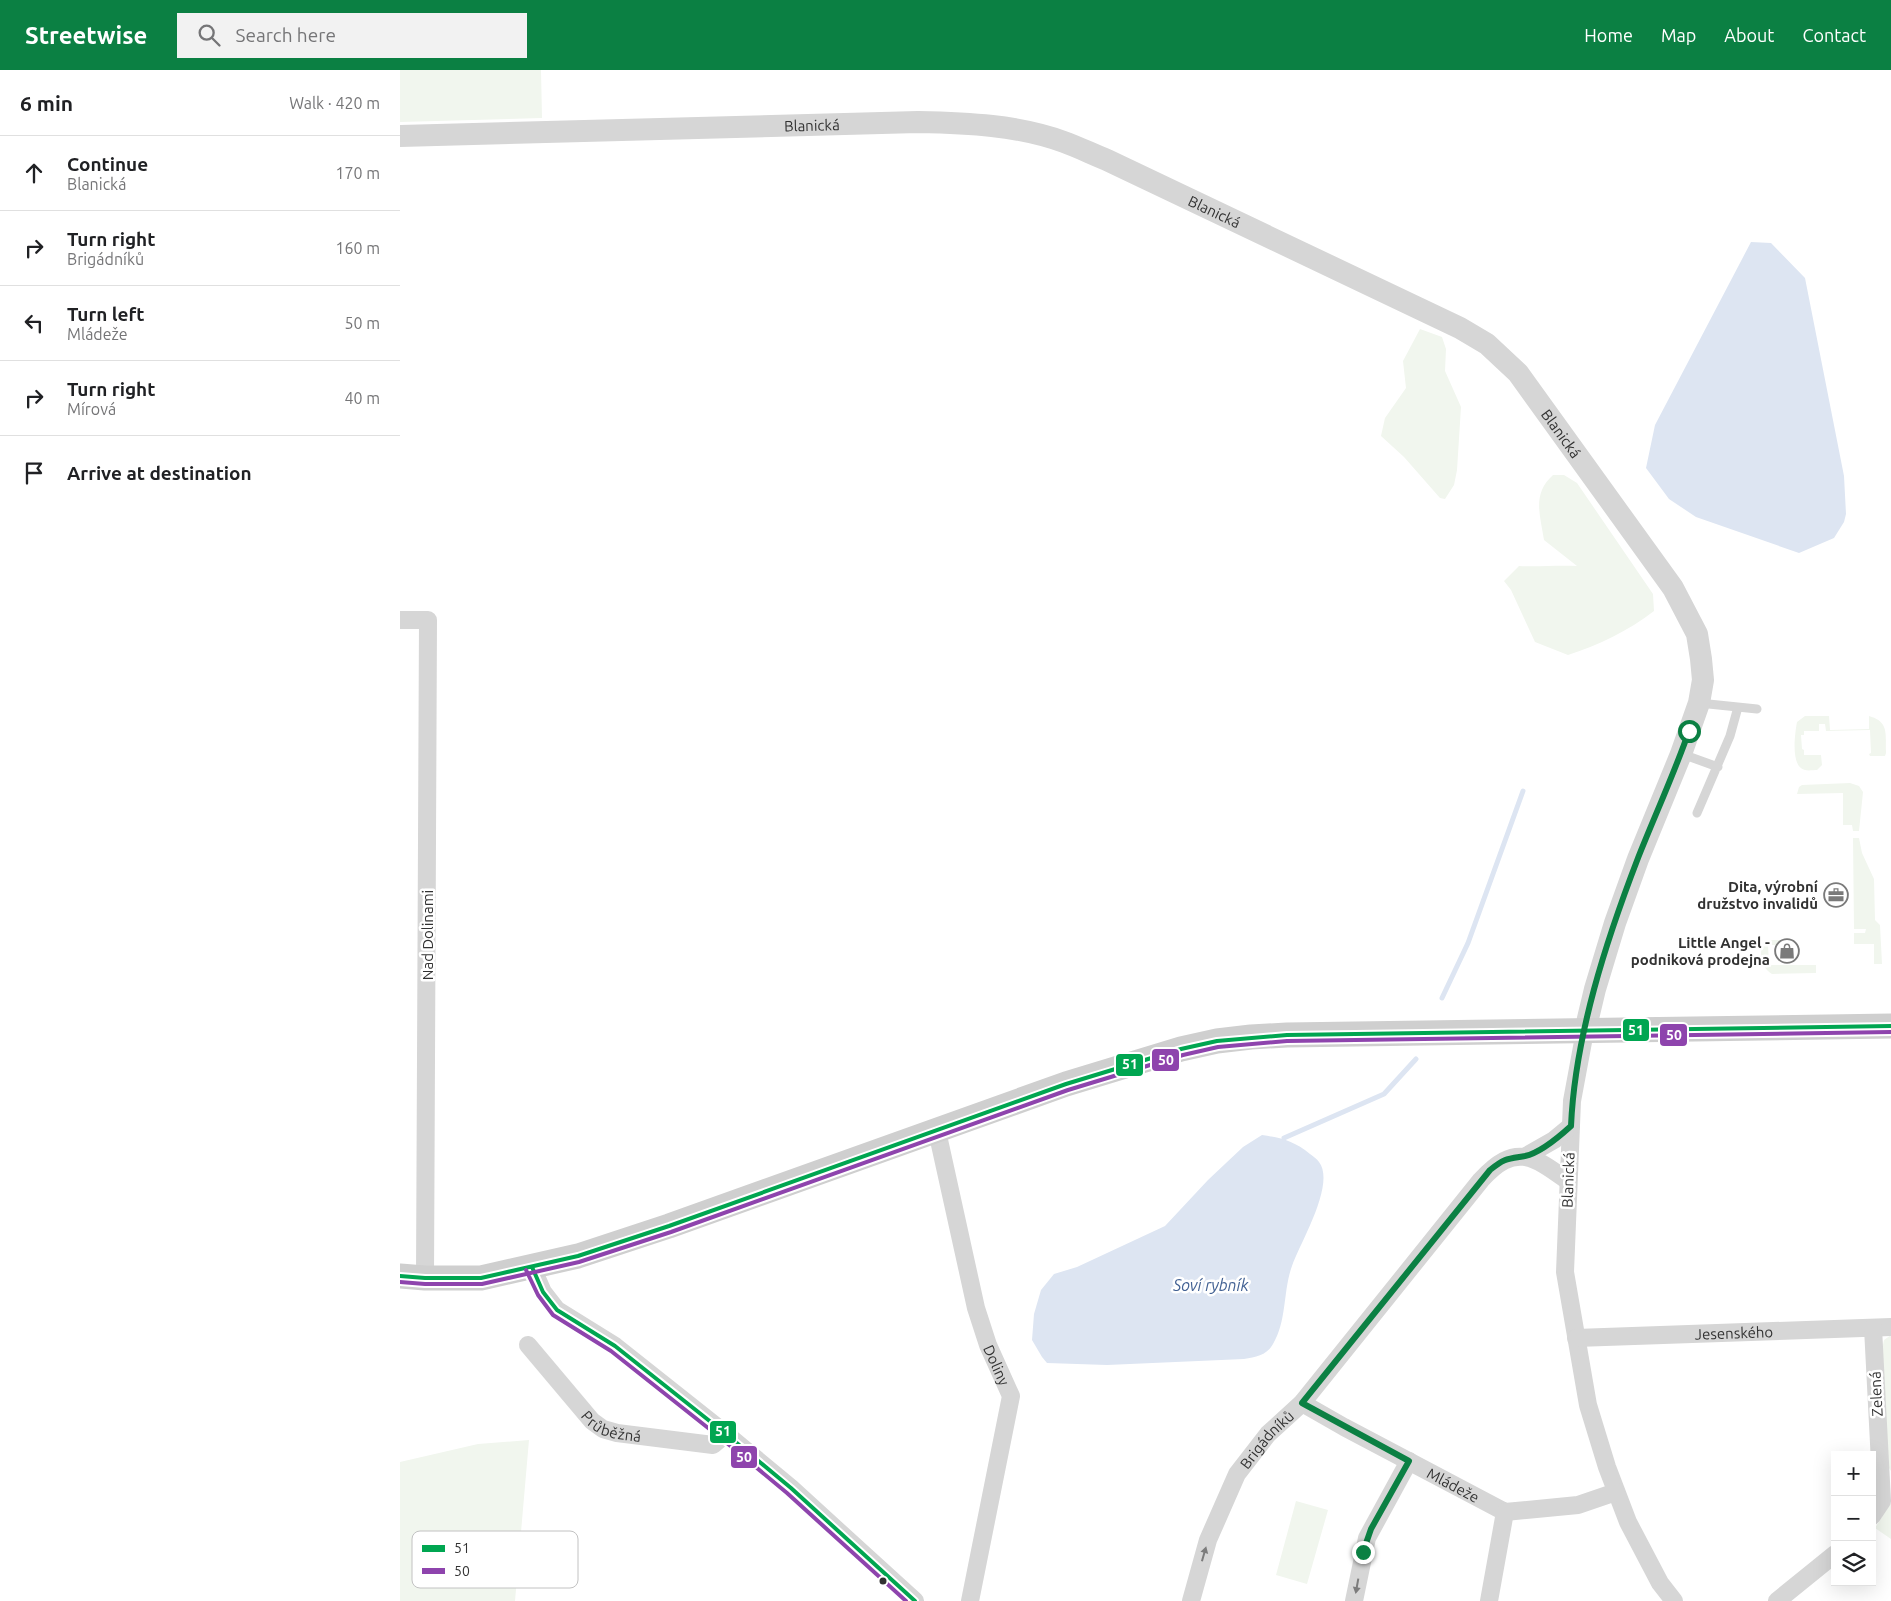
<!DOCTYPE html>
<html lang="en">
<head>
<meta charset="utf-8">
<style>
	:root { --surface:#fff; --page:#f2f2f2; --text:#202124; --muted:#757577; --line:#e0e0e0; --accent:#0b8043 }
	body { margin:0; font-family:Ubuntu,sans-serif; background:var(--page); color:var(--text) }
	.controls { position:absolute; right:15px; bottom:15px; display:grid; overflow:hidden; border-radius:0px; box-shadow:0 5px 20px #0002 }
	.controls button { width:45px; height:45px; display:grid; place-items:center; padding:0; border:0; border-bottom:1px solid var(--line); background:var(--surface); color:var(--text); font:25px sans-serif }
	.stop { position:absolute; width:15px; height:15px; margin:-11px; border:4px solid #0b8043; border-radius:50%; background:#fff }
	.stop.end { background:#0b8043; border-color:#fff; box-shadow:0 1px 5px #0008 }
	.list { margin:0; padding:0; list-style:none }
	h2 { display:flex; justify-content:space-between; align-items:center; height:65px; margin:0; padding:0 20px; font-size:21px }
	h2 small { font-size:16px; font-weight:400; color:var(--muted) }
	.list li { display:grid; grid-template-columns:32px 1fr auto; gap:15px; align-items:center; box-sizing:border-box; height:75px; padding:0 20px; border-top:1px solid var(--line) }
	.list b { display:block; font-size:19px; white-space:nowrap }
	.list p { margin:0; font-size:16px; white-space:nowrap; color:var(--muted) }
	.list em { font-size:16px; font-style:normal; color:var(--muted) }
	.icon { flex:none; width:28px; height:28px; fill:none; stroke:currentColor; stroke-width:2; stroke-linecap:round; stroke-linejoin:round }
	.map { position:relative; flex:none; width:1491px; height:1531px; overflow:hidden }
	header { display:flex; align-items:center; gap:30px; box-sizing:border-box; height:70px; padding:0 25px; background:var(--accent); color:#fff }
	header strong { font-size:24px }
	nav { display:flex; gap:28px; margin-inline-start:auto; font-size:18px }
	.search { width:350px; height:45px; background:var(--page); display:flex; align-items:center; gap:12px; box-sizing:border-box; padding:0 18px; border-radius:0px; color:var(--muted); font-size:19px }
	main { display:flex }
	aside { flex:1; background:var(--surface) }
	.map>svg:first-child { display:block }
</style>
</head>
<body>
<header>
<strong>Streetwise</strong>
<div class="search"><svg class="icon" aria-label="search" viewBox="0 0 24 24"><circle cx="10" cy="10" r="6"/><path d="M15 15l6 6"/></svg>Search here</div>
<nav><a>Home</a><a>Map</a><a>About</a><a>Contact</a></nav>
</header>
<main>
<aside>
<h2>6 min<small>Walk · 420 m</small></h2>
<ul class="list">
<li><svg class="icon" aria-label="ahead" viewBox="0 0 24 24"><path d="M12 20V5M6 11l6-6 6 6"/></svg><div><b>Continue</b><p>Blanická</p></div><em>170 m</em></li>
<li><svg class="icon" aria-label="right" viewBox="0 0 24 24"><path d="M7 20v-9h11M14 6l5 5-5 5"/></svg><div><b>Turn right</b><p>Brigádníků</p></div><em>160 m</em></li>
<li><svg class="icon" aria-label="left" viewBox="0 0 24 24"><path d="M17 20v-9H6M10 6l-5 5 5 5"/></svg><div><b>Turn left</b><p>Mládeže</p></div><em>50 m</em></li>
<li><svg class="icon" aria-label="right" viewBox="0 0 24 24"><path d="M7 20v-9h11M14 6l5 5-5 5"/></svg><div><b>Turn right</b><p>Mírová</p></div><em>40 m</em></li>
<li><svg class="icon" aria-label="arrive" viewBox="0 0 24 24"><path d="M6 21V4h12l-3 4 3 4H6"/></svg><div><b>Arrive at destination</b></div></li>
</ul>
</aside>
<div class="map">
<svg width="1491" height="1531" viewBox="0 0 1491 1531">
	<rect width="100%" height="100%" fill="#fff"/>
	<path fill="#f1f6ee" d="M0,0H141L142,48L0,52Z
		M1020,259L1042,267L1046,279L1045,301L1061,337L1057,400L1054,415L1045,429L1040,428L1004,387L981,366L985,348L1006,318L1003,291Z
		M1153,405H1164L1177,413L1253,524L1254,541C1228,561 1199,575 1168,585L1135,572L1111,520L1104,511L1119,496C1138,497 1157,495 1177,496L1144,470C1140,444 1132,424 1153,405Z
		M1405,646H1429L1430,660L1469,659V646C1490,652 1485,665 1486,683L1485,686H1470L1469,684L1471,683L1470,660L1426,661L1425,654H1419V661H1404V665H1401L1402,679L1404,680V685H1421L1422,695L1417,700C1414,700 1408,701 1405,700C1390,697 1395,663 1397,652Z
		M1450,713L1459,716L1463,722L1459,761H1453L1452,755H1443V723L1397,724L1399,717L1402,715Z
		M1453,768H1459L1462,783L1474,809L1475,850L1480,855L1482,894H1474V874H1454V863H1465L1466,859H1454Z
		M1367,870H1392L1391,875H1368L1369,895H1416V903L1372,904C1360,897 1357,879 1367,870Z
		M1491,1265V1401L1489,1398L1480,1288L1484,1270Z
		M129,1370L115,1531H0V1392L78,1374Z
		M896,1431L928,1440L907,1514L876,1505Z
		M1491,1433V1469L1475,1458Z"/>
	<path fill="#dde5f2" d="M1351,172L1371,173L1405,208L1444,406L1446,444L1444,452L1434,468L1399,483L1296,447L1269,429L1246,398L1255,355Z
		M862,1065C882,1068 894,1071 910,1084C913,1086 917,1089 919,1092C936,1114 900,1173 892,1196C883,1220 887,1251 873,1274C867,1285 856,1287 844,1289L707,1295L647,1293L642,1287L632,1270L634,1244L641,1220L654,1204L677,1197L765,1156L808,1110L843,1077Z"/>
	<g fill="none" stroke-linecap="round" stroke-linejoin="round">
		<path stroke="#dde5f2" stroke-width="5" d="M1042,928L1068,873L1123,721
			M884,1068L984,1024L1016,989"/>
		<path stroke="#d6d6d6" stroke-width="9" d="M1299,633L1357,639
			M1282,684L1318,697
			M1297,743L1330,666L1338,637"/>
		<g stroke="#d6d6d6" stroke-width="18">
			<path d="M0,550H28L25,1208"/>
			<path d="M1185,961L1172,1031L1165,1202L1188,1335L1207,1397L1228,1452L1260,1513L1274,1531"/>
			<path id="s1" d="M537,1061L576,1238L588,1275L611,1326L570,1531"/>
			<path d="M1126,1086L1154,1070L1171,1056"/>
			<path d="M132,1197L143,1222L157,1240L215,1276L326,1364L391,1418L515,1531"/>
			<path id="s2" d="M1176,1268L1491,1257"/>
			<path id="s3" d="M128,1275L192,1351L203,1359L217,1363L313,1375L326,1364"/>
			<path id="s4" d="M902,1333L944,1357L1105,1442L1178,1435L1216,1422"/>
			<path d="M1472,1446L1482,1431L1473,1258"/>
			<path id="s5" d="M791,1531L808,1470L837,1404L868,1364L902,1333L1081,1110C1115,1073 1132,1085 1168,1111"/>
			<path d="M954,1531L967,1468L1009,1391"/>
			<path d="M1089,1531L1105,1442"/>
			<path d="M1377,1531L1435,1484"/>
		</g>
		<path stroke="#d6d6d6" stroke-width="22" id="s6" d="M0,66L518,52C568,53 617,55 664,72C678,77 692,84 707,90L1060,258L1087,274L1118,303L1273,518L1297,564L1301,589L1303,610L1299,633L1281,684L1238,789L1215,853L1195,919L1185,961"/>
		<path stroke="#cfcfcf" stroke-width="25" d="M0,1206L25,1208H81L178,1186L269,1156L666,1014L781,979L817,971L851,967L887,965L1491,956"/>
		<g stroke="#fff" stroke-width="8">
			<path id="bus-1" d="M132,1197L143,1222L157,1240L215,1276L326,1364L391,1418L515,1531
				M0,1206L25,1208H81L178,1186L269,1156L666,1014L781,979L817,971L887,965L1491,956"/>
		</g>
		<g stroke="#fff" stroke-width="8">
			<path id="bus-2" d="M126,1200L138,1225L153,1245L211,1281L322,1369L387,1423L506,1531
				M0,1212L25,1214H82L179,1192L271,1162L668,1020L783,985L818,977L887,971L1491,962"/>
		</g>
		<use href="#bus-1" stroke="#00a651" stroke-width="4"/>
		<use href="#bus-2" stroke="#8e44ad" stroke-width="4"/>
	</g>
	<defs><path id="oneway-solid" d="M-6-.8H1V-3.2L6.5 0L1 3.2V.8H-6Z" transform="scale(1.25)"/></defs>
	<g fill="#7c7c7c">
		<use href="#oneway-solid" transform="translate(804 1484) rotate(-74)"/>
		<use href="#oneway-solid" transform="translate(957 1516) rotate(100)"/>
	</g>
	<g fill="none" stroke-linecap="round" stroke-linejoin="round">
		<path stroke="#0b8043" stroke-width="6" d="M963,1482L971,1459L1009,1391L902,1333L1090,1100C1105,1088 1107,1089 1125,1086C1140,1083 1160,1066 1171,1056C1175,966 1206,871 1238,788C1255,745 1274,704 1289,661"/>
	</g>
	<defs>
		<g id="office-ring" transform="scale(1.25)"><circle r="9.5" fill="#fff" stroke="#7a7a7a" stroke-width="1.5"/><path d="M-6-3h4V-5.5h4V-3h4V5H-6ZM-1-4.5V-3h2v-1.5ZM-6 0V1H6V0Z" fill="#7a7a7a"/></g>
		<g id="shop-ring" transform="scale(1.25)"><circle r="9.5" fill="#fff" stroke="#7a7a7a" stroke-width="1.5"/><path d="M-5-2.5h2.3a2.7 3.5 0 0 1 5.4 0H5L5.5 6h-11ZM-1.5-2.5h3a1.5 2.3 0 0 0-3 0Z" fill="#7a7a7a"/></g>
	</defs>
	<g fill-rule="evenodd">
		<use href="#office-ring" x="1436" y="825"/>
		<use href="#shop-ring" x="1387" y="881"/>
	</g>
	<circle fill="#323232" stroke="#fff" stroke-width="2" cx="483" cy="1511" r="4.5"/>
	<g text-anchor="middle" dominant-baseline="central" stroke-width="5" stroke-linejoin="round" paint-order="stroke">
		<g font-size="15" fill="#323232" stroke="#fff">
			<text stroke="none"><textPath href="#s6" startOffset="412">Blanická</textPath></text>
			<text stroke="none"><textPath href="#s6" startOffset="832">Blanická</textPath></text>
			<text stroke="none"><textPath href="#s6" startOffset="1252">Blanická</textPath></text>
			<text transform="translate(27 865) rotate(-90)">Nad Dolinami</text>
			<text transform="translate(1168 1110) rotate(-88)">Blanická</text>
			<text stroke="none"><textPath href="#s2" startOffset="158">Jesenského</textPath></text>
			<text stroke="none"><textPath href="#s1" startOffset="242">Doliny</textPath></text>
			<text transform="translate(1476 1324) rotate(-93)">Zelená</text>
			<text stroke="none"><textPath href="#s3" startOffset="120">Průběžná</textPath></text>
			<text stroke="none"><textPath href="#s5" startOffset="181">Brigádníků</textPath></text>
			<text stroke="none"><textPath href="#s4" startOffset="172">Mládeže</textPath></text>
		</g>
		<g font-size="15" font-weight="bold" fill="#323232" stroke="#fff" text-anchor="end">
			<text x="1418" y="816">Dita, výrobní<tspan x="1418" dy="17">družstvo invalidů</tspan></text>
			<text x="1370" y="872">Little Angel -<tspan x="1370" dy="17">podniková prodejna</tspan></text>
		</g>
		<g font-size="16" font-style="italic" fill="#426193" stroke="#fff">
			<text x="811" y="1215">Soví rybník</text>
		</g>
	</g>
	<rect x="12" y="1461" width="166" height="57" rx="8" fill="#fff" stroke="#c2c2c2" stroke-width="1"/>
	<rect x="22" y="1475" width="23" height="7" fill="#00a651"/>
	<rect x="22" y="1498" width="23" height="6" fill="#8e44ad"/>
	<g font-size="14" fill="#323232">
		<text x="54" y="1483">51</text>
		<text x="54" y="1506">50</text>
	</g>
	<g stroke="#fff" stroke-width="2">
		<rect x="1222" y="948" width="28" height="24" rx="5" fill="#00a651"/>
		<rect x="1259" y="953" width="29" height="24" rx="5" fill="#8e44ad"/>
		<rect x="751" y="978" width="29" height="24" rx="5" fill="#8e44ad"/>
		<rect x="715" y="983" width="29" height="24" rx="5" fill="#00a651"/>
		<rect x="309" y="1350" width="28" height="24" rx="5" fill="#00a651"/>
		<rect x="330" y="1375" width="28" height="24" rx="5" fill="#8e44ad"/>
	</g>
	<g font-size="14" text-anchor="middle" font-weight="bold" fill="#fff">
		<text x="1236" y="965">51</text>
		<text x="1274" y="970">50</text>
		<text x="766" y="995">50</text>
		<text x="730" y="999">51</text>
		<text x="323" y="1366">51</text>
		<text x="344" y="1392">50</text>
	</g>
</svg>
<div class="controls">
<button>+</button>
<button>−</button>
<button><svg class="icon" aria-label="layers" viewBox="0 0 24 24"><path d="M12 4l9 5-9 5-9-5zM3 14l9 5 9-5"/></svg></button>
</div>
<div class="stop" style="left:1289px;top:661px"></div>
<div class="stop end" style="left:963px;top:1482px"></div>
</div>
</main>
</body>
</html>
